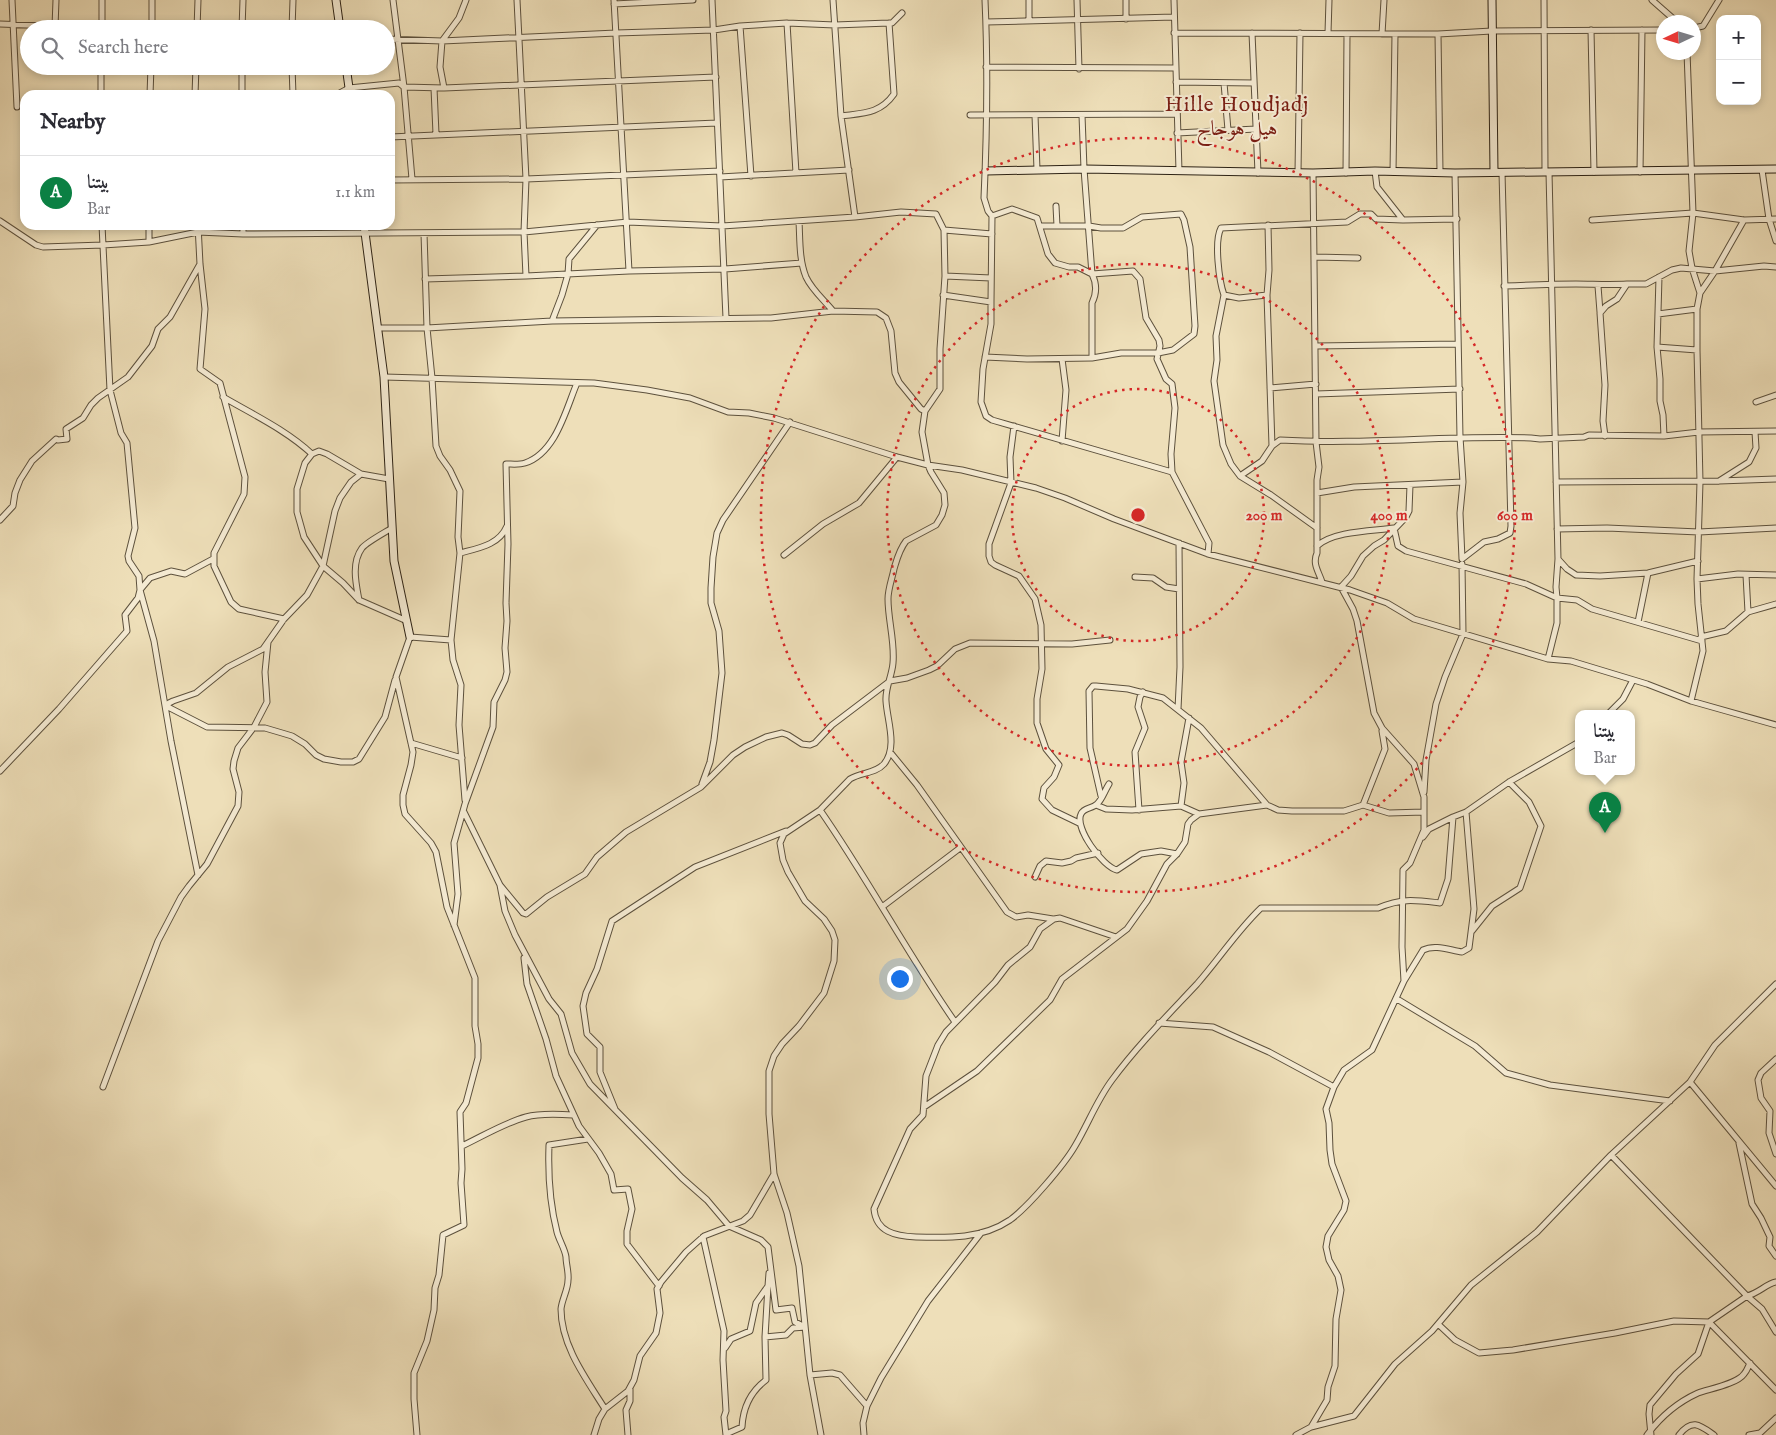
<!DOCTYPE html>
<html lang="en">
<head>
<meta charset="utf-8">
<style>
	:root { --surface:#fff; --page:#f7f7f7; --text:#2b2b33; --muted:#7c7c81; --line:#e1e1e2; --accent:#0b8043 }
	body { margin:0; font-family:"IM FELL English",Amiri,serif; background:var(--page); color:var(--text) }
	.controls { position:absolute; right:15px; top:15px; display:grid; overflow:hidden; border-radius:10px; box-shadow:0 2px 8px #0003 }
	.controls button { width:45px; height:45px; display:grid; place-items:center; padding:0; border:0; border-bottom:1px solid var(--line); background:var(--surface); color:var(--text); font:25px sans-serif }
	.compass { position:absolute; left:1656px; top:15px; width:45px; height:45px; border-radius:50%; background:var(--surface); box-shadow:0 2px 8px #0003; rotate:266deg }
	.you { position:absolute; left:899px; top:978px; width:18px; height:18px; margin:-12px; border:4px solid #fff; border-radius:50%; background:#1a73e8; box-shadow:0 0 0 8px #1a73e833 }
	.badge { display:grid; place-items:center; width:32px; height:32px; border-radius:50%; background:var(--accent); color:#fff; font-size:16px; font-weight:700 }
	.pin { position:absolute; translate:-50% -41px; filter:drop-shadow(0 1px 2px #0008) }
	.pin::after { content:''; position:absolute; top:26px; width:18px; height:15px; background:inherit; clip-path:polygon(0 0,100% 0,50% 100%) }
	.popup { position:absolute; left:1575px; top:710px; width:60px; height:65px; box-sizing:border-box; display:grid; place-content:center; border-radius:10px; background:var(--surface); filter:drop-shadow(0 1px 4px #0005); font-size:16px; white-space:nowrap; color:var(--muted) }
	.popup b { font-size:19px; color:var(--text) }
	.popup::after { content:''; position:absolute; left:50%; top:100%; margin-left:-10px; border:10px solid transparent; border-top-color:var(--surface) }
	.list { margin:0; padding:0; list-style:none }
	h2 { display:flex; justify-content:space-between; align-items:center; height:65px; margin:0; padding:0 20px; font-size:21px }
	h2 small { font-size:16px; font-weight:400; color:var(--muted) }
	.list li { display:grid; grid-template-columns:32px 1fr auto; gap:15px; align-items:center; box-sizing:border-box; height:75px; padding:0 20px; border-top:1px solid var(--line) }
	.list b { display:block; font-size:19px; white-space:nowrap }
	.list p { margin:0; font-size:16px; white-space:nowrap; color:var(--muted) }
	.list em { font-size:16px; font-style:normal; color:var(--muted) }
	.icon { flex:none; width:28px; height:28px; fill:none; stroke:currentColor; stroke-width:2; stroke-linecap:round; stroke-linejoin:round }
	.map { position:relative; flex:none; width:1776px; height:1435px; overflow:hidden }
	.search { position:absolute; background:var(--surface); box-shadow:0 2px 8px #0003; left:20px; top:20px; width:375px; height:55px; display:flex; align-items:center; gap:12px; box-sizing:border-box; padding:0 18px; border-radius:28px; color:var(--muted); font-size:19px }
	.panel { position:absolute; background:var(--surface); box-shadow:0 2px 8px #0003; left:20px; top:90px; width:375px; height:140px; border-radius:15px }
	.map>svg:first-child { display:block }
</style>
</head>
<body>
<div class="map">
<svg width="1776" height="1435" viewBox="0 0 1776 1435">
	<rect width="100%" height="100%" fill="#eedfb9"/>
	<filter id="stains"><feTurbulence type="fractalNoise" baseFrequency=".004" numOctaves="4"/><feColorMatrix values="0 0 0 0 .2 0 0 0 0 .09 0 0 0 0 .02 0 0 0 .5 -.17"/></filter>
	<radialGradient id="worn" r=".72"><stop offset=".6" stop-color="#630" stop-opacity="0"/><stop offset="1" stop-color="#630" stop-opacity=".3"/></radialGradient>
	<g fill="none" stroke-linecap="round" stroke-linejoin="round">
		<g stroke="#5d513d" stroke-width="7">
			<path id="street" d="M12,0L17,107
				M152,0V29
				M393,0L404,87L412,179
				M517,0L526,179L524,232L526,276L629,271
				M614,0L629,271L725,269L802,263
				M712,0L726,318
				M833,0L841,116L855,217
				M985,0C988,66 987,132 984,198L988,211L992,216L991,302V324L983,369L981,402L986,416L992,420L1172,472
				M1077,0L1079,69
				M1126,0V19
				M1174,0L1179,171
				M1544,0L1545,172
				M1652,0L1677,22
				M614,4L693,0
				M1029,20V0
				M986,22L1174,17
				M787,23L796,173
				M0,24L128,29
				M740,26L751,176
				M55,27L56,0
				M1694,28L1703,26L1719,0
				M102,29V0
				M192,29L242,26L298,29
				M197,29L198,0
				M242,29L243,0
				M292,29L293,0
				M1591,30L1594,172
				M1174,33L1438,34L1492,31L1664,30
				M1252,33L1258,173
				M1328,33L1329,0
				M1382,34L1384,0
				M1438,34L1440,172
				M386,39L442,41L616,33L714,30L740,26L787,23L835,25L889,23H892L902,13
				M1687,52L1693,213L1689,251L1692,268L1700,293L1697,309V350L1700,482L1697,579L1698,604L1703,651L1691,701
				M292,66L293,95
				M986,67L1175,68
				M1176,82L1254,83
				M1224,83L1228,130
				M434,88L436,134
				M444,88L440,67L442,41L459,18L466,0
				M101,95V66
				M150,95L151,66
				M195,95L196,66
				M242,95V66
				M336,95L349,88L399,83L404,87L444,88L716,77
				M970,115L1176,114
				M1035,115L1037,170
				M1082,115L1084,169L1092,274C1097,284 1097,293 1092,303V358
				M841,116C863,113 880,114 894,94L889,23
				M1177,133L1256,129
				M390,137L717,123
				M1762,170L1769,219L1776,241
				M1375,171L1377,187L1403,220L1457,219
				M1393,172L1395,34
				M1549,172L1558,559L1567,569L1576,575L1600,576L1648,573L1698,561
				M1640,172L1642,30
				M1298,173L1300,33
				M1313,173L1316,442L1319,467L1317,480V553C1312,564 1319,572 1322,582
				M1346,173L1347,34
				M1455,173L1460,437L1463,482L1460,513L1462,559L1484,542L1498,539L1510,533L1511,526L1502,172
				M720,177L849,170
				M390,180L526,179L720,171
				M1056,206L1057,226
				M992,216L1012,209L1037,218L1048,254L1055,263L1069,267H1078L1092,274L1133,271L1140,279L1146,318L1159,340L1160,346L1157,359L1166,379L1172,384L1175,408L1171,454L1172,472L1209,543L1208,554
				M1592,220L1693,213L1744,220L1776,219
				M0,221L36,245L43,247L103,245L149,242L198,232L243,234L524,232L628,222L722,226L855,217L901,212L936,214L944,230L992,234
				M799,221C800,239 799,260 806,277C812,290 824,300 833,311
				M102,225L110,390L121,433L127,443L135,528L128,556L129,561L139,576L140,590L154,641L171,741L198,875
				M198,225L200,264L205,309L200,369L220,383L245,477L244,494L214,553V566L231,602L239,609L284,619
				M243,225V234
				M1268,225L1269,270L1267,295L1272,446
				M424,233L427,328L432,378L436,446L440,456L450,470L460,491L458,537L460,553L451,640L453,660L461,685L459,725L465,800
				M149,242V225
				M1315,257L1358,258
				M945,276L991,278
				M1659,277L1657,347L1660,379V401L1663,415L1664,436
				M425,279L526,276
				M1504,286C1528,285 1552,284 1576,284C1593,284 1610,285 1627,284
				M1598,286L1600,312
				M1700,293L1715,271L1744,220
				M943,295L991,302
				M1224,295L1216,336L1217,360L1214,381L1223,445L1231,464L1240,476L1271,495L1317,528
				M1267,295L1239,298L1224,295C1219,281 1214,241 1221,228L1347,222L1360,214H1371L1376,219L1403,220
				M1658,314L1697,309
				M552,321L562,295L568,274L569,259L597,225
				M377,328H427L552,321L771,318L833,311L877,312L886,318L891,331L895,373L899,382L921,409L925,411
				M1316,346L1458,344
				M1657,347L1697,350
				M985,357L1027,359L1092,358L1121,353H1158L1173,350L1194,334L1195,326L1190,247L1184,220L1181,214L1142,217L1123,228H1101L1089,226H1040
				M384,377L594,383L647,390L690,398L728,412L749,413L774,418L897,457L928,465L962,470L1036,488L1065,498L1114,519L1208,554L1350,590L1387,603L1414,619L1548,659L1571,661L1647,684L1691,701L1776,725
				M1270,388L1316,384
				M1316,394L1460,389
				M223,397C254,415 286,430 312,454
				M1756,402L1776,395
				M1014,426L1010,457L1011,483L989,544V556L991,562L995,565L1019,576L1035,599L1041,625L1042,669L1037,699V723L1046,749L1059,765L1054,777L1044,788L1042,799L1052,810L1079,823
				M1605,436L1603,421L1605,385L1600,313L1606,306L1617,299L1627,284H1646L1672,270L1681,268L1715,271L1764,266L1776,267
				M1062,441L1066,390L1062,359
				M361,474L327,454L319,451L312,454L305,463L297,489V512L304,537L323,566L343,583L359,600L407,621
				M1240,476L1262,461L1272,446L1280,440C1363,445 1447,435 1531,438L1540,439L1584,437L1589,435L1664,436L1699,432L1776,431
				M1719,481L1749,462L1756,448L1755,432
				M1556,482L1719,481L1776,479
				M1317,493L1354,487L1463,482
				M0,520L13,506L15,493L20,480L32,461L56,439L58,440L67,439L66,429L83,418L91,405L98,398L128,377L152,346L158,329L170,317L200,264
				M1557,529L1607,528L1699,532L1776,528
				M1317,546C1333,531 1372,531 1394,528L1398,546L1406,551L1526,584L1557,598L1577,600L1592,609L1702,641
				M460,553C479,548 499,545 507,526
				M784,555L823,524L859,503L897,457
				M1746,575L1748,612
				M1135,577L1153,578L1166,587L1179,589
				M1697,579L1738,574L1776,575
				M359,600C356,584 351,563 362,548C367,542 384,533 392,528
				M1638,622L1648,573
				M1701,637L1726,631L1748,612L1776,604
				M1548,659L1557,623V598L1556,587L1558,559
				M166,706L207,727L265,728L282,733L292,736L305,744L316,755L324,759L341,762H353L359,759L385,717L395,680
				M167,706L169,703L173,701L196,693L228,667L263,649L284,619L307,595L323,566L335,511L340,498L351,482L361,474L389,479
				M1178,709L1180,667L1179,543
				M1608,714L1623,699L1633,680
				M411,743L462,758
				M890,752L917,785L1007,912L1016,917L1028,915L1053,919
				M0,771L59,709L127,631L125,615L138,598L140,590L150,578L171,571L185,574L213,559
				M702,784L710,762L714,740L722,673L719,631L711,603V588L713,557L717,533L723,520L790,422
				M1109,784C1105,790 1102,800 1097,804C1092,809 1084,807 1081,814C1074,828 1103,867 1117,870L1141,854L1161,851L1177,854
				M1424,792L1426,760L1436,704L1445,677L1463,634L1462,564
				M1101,796L1090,748L1089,691L1093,686H1096L1128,689L1163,698L1201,728L1267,805
				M1096,805L1106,809L1132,810L1181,806L1199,814
				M1363,805L1385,749L1382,731
				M1181,806L1184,783L1181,762L1189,718
				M820,810C868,879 907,953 955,1022
				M1139,810L1135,752L1145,728L1138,707L1140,697L1143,692
				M464,812L500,885L523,913L526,914L547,897L585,874L597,857L626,832L701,787L733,755L745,747L766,737L782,733L788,735L802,744L810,745L815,743L832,725L890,681L907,678L929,670L937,666L955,649L970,643L1072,644L1110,640
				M1423,837L1429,829L1453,817
				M1035,877L1040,866L1046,861L1062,863L1071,861L1076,858L1098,853
				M500,885L505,911L515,935L549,999L561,1014L572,1053L590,1084L682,1178L707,1200L729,1226L761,1240L768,1247L776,1310L792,1308L795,1322L805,1327L793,1328L786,1335L765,1337
				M882,907L960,848
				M454,925L458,894L454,843L465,804L493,727L494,702L505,680L507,672L505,648L507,621L506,603L508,544L506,464C512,464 519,465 525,463C556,453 566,409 577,383
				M1472,931L1492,906L1520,888L1541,826L1529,802L1509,782
				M1116,937L1060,918L1054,919L1040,929L1030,947L1008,965L995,982L946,1032L938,1045L926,1076L923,1115L910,1129L874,1209C876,1232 895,1236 916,1237C949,1238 982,1239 1010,1220C1028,1207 1064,1165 1075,1146C1088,1124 1097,1100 1112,1080C1138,1045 1168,1015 1197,984C1219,959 1237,931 1261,908H1378C1402,898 1414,900 1440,903L1448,879L1453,817L1466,812L1509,782L1579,742
				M524,958L527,984L546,1039L556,1076L579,1126L599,1153L611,1174L614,1190L628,1189L632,1209L627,1231V1244L659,1286
				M1404,981L1423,950C1435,944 1449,950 1462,952L1469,948L1474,909L1466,812
				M1397,999L1475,1046L1506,1073L1550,1085L1670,1101
				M1159,1023L1213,1027L1269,1052L1334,1087
				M1776,1059L1761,1073L1758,1080L1761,1098L1770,1111L1769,1133L1776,1154
				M1690,1082L1776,1186
				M103,1087L158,941L181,897L189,886L207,864L238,806L239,792L233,769L234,761L238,748L254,727L267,702L265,672L268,642
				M924,1107L977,1071L1050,1000L1062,979L1127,929L1147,901L1167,864L1177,854L1185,842L1188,824L1191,820L1199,814L1267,805L1278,810L1292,811H1344L1363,805L1389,813L1424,812
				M615,1109L600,1072V1047L587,1034L583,1006L586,993L597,969L612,921L695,867L786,831
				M588,1139L549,1145C548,1173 550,1205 557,1232C559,1240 565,1249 566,1257C566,1264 569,1273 568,1280C568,1290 562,1299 561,1309C561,1346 587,1380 605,1409
				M1739,1143L1752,1204L1761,1218L1770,1237L1769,1246L1776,1256
				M462,1146C483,1136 504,1123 526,1117C540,1113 558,1114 573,1115
				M1611,1155L1747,1296L1709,1322L1776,1390
				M703,1237L724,1331L723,1360L726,1411L724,1417L726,1435
				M1747,1296L1762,1309L1776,1332
				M1747,1296C1759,1293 1766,1284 1776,1282
				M1438,1324L1455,1340L1479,1353L1513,1350L1615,1333L1674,1321L1709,1322L1698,1354L1676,1374L1650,1405L1649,1414L1651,1435
				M725,1348L731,1339L750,1331L756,1303L768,1286L769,1273
				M810,1375L821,1435
				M867,1406L840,1375L832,1373L810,1375L799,1266L787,1213L774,1174L769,1114V1071L774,1056L782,1044L799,1026L824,993L834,961L835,940L832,931L824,919L805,901L788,872L783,860L780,843L784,834L820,810L850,779C861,772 875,774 884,764C898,747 887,720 886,701C885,688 892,676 893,663C895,642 888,620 888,599C888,589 892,579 894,569C897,559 899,550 906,541L936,525L942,515L945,505L944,493L931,472L928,465L922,432L925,411L940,389V349L945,276L944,230
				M1311,1427L1327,1400L1328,1387L1335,1366L1336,1319L1341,1290L1338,1276L1329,1260L1326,1247L1328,1236L1344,1210L1346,1201L1332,1164L1330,1150L1329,1123L1326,1109L1334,1087L1344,1070L1372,1050L1404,981L1402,947L1403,870L1410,863L1424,830V797L1414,764L1382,728L1374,713L1357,621L1353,609L1341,587L1351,576L1363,556L1374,546L1384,540L1406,517L1409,511L1410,485
				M726,1434L742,1427C743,1407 750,1392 766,1380L765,1337L768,1286
				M417,1435L414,1399V1373L427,1341L434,1310L435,1288L439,1275L443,1235L464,1225L461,1183L462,1169L460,1112L466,1103L478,1058V1044L475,1026V978L447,907L436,852L431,843L405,814L403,805V795L411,765L413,752L396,677L410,637L451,640
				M594,1435L599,1419L605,1409L628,1391L634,1380L640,1356L656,1333L660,1313L657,1289L661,1282L686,1252L704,1236L743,1221L750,1215L774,1174
				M628,1435L626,1410L630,1401V1389
				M864,1435L863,1423L867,1406L881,1378L928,1301L981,1233
				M1296,1435L1311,1427L1354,1416L1395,1364L1432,1331L1471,1285L1537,1232L1611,1155L1690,1082L1715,1045L1776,984
				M1647,1435C1661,1416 1676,1403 1698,1393C1709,1389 1737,1384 1744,1374C1747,1371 1748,1367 1750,1363
				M1679,1435C1692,1418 1700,1425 1714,1435
				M1749,1435L1760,1433L1776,1418"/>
		</g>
		<g stroke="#2d2214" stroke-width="9">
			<path id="secondary" d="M336,0L340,29
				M1492,0L1494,172
				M346,66L350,95
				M986,171L1084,169L1313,173L1375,171L1455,173L1776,169
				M364,225L384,377L394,561L410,637"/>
		</g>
		<use href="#street" stroke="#f4ead2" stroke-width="5"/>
		<use href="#secondary" stroke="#f4ead2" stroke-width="7"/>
	</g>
	<g fill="none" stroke="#d62828" stroke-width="2.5" stroke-dasharray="2.5 5">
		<circle cx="1138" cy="515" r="126"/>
		<circle cx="1138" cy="515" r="251"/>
		<circle cx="1138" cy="515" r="377"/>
	</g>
	<g text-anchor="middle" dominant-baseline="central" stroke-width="4" stroke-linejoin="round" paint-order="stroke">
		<g font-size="21" letter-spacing="1" fill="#7a1f14" stroke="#f4ead2">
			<text x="1237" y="105">Hille Houdjadj<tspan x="1237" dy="24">هيل هوجاج</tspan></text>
		</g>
	</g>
	<circle cx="1138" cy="515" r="8" fill="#d62828" stroke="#f4ead2" stroke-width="2.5"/>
	<g font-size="15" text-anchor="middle" font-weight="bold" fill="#d62828" stroke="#f4ead2" stroke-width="4" stroke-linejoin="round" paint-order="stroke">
		<text x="1264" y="520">200 m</text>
		<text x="1389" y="520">400 m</text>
		<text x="1515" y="520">600 m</text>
	</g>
	<rect width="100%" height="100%" filter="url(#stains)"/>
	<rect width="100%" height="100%" fill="url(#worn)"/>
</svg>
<div class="controls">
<button>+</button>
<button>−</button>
</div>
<svg class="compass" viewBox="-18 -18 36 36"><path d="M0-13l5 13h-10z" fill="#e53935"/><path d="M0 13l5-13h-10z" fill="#7c7c81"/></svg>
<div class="you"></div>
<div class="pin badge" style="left:1605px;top:833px">A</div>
<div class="popup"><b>بيتنا</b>Bar</div>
<div class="search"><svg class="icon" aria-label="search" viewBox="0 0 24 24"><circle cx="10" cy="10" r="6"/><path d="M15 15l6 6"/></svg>Search here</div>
<section class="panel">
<h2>Nearby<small></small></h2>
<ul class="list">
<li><span class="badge">A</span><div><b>بيتنا</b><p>Bar</p></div><em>1.1 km</em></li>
</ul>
</section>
</div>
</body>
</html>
